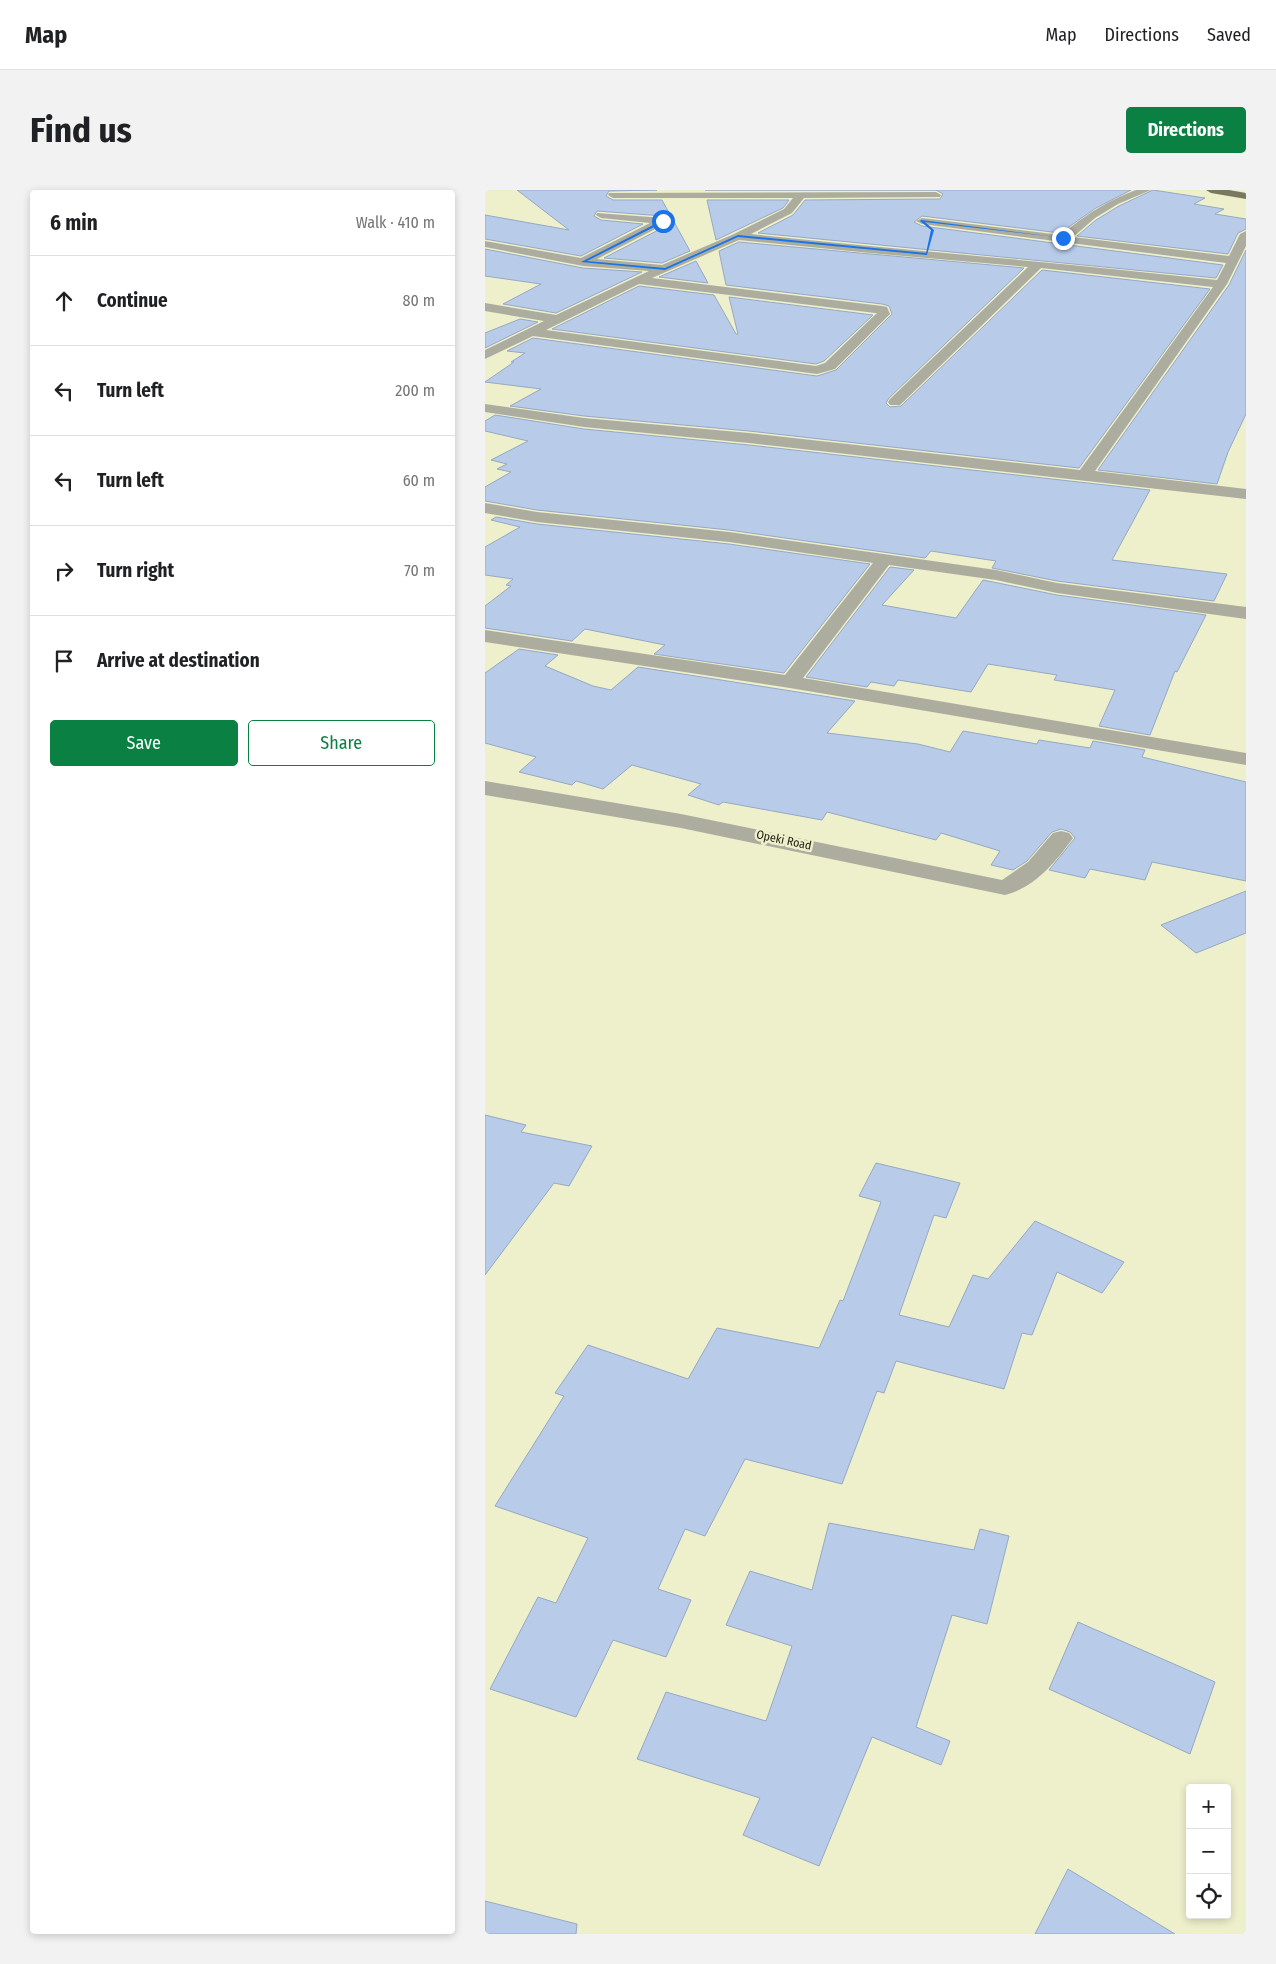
<!DOCTYPE html>
<html lang="en">
<head>
<meta charset="utf-8">
<style>
	:root { --surface:#fff; --page:#f2f2f2; --text:#202124; --muted:#757577; --line:#e0e0e0; --accent:#0b8043 }
	body { margin:0; font-family:"Fira Sans Condensed",sans-serif; background:var(--page); color:var(--text) }
	.controls { position:absolute; right:15px; bottom:15px; display:grid; overflow:hidden; border-radius:5px; box-shadow:0 2px 8px #0003 }
	.controls button { width:45px; height:45px; display:grid; place-items:center; padding:0; border:0; border-bottom:1px solid var(--line); background:var(--surface); color:var(--text); font:25px sans-serif }
	.stop { position:absolute; width:15px; height:15px; margin:-11px; border:4px solid #1a73e8; border-radius:50%; background:#fff }
	.stop.end { background:#1a73e8; border-color:#fff; box-shadow:0 1px 5px #0008 }
	.list { margin:0; padding:0; list-style:none }
	h2 { display:flex; justify-content:space-between; align-items:center; height:65px; margin:0; padding:0 20px; font-size:21px }
	h2 small { font-size:16px; font-weight:400; color:var(--muted) }
	.list li { display:grid; grid-template-columns:32px 1fr auto; gap:15px; align-items:center; box-sizing:border-box; height:90px; padding:0 20px; border-top:1px solid var(--line) }
	.list b { display:block; font-size:19px; white-space:nowrap }
	.list em { font-size:16px; font-style:normal; color:var(--muted) }
	.actions { display:flex; gap:10px; padding:15px 20px }
	.actions a { flex:1; padding:11px 0; border:1px solid var(--accent); border-radius:5px; text-align:center; font-size:18px; color:var(--accent) }
	.actions .main { background:var(--accent); color:#fff }
	.icon { flex:none; width:28px; height:28px; fill:none; stroke:currentColor; stroke-width:2; stroke-linecap:round; stroke-linejoin:round }
	.map { position:relative; flex:none; width:761px; height:1744px; overflow:hidden; border-radius:5px }
	header { display:flex; align-items:center; gap:30px; box-sizing:border-box; height:70px; padding:0 25px; background:var(--surface); border-bottom:1px solid var(--line) }
	header strong { font-size:24px }
	nav { display:flex; gap:28px; margin-inline-start:auto; font-size:18px }
	.intro { display:flex; align-items:center; justify-content:space-between; box-sizing:border-box; height:120px; padding:0 30px }
	h1 { margin:0; font-size:35px }
	.button { padding:12px 22px; border-radius:5px; background:var(--accent); color:#fff; font-size:18px; font-weight:700 }
	main { display:flex; gap:30px; padding:0 30px }
	aside { flex:1; background:var(--surface); border-radius:5px; box-shadow:0 2px 8px #0003 }
	.map>svg:first-child { display:block }
</style>
</head>
<body>
<header>
<strong>Map</strong>
<nav><a>Map</a><a>Directions</a><a>Saved</a></nav>
</header>
<div class="intro"><h1>Find us</h1><a class="button">Directions</a></div>
<main>
<aside>
<h2>6 min<small>Walk · 410 m</small></h2>
<ul class="list">
<li><svg class="icon" aria-label="ahead" viewBox="0 0 24 24"><path d="M12 20V5M6 11l6-6 6 6"/></svg><div><b>Continue</b></div><em>80 m</em></li>
<li><svg class="icon" aria-label="left" viewBox="0 0 24 24"><path d="M17 20v-9H6M10 6l-5 5 5 5"/></svg><div><b>Turn left</b></div><em>200 m</em></li>
<li><svg class="icon" aria-label="left" viewBox="0 0 24 24"><path d="M17 20v-9H6M10 6l-5 5 5 5"/></svg><div><b>Turn left</b></div><em>60 m</em></li>
<li><svg class="icon" aria-label="right" viewBox="0 0 24 24"><path d="M7 20v-9h11M14 6l5 5-5 5"/></svg><div><b>Turn right</b></div><em>70 m</em></li>
<li><svg class="icon" aria-label="arrive" viewBox="0 0 24 24"><path d="M6 21V4h12l-3 4 3 4H6"/></svg><div><b>Arrive at destination</b></div></li>
</ul>
<div class="actions"><a class="main">Save</a><a>Share</a></div>
</aside>
<div class="map">
<svg width="761" height="1744" viewBox="0 0 761 1744">
	<rect width="100%" height="100%" fill="#eeefcb"/>
	<path fill="#b8ccea" stroke="#95a8c4" d="M32,0H172L124,1L121,6L128,10H177L205,61L177,73L119,68L183,35L186,31L178,26L112,21L109,26L116,30L158,34L96,66L0,49V25L84,40Z
		M220,0H646L611,18L575,43L437,26L429,32L437,36L738,75L731,88L273,43L308,25L320,10L455,9L458,4L451,0Z
		M668,0L720,8L709,14L739,19L730,24L761,29V39L753,43L743,64L592,46L611,30L634,16Z
		M222,10H304L298,18L231,50Z
		M254,52L539,78L404,208L401,213L405,217L416,216L557,80L725,99L594,278L264,241L99,226L25,216L56,199L0,192L29,172H26L40,163L22,161L48,148L332,186L351,180L407,124L404,116L397,114L241,95L234,61Z
		M0,59L98,78L157,82L71,123L18,114L56,94L0,86Z
		M761,60V224L743,262L732,294L613,280L744,95Z
		M211,71L223,93L174,87Z
		M154,96L229,105L251,144H253L244,107L388,125L339,171L331,174L67,139Z
		M35,129L53,132L0,158V143Z
		M10,225L99,239L264,255L665,300L627,370L742,384L729,411L572,391L507,378L511,371L446,361L440,368L244,340L52,320L0,311V297L26,282L12,279L22,274L6,270L43,251L0,241V231Z
		M11,327L52,334L244,354L385,374L299,483L169,464L180,455L100,439L87,451L0,438V416L26,396L21,395L28,389L0,385V357L35,337L6,330Z
		M405,377L429,380L397,415L471,428L498,390L572,405L721,425L692,482L690,481L665,545L614,536L630,500L569,490L572,485L503,474L486,502L413,490L409,496L386,492L382,497L321,487Z
		M34,459L73,465L60,476L108,496L126,500L153,477L370,511L342,543L433,554L465,562L478,541L552,554L554,550L605,558L608,551L660,560L657,567L761,592V691L667,672L660,690L605,679L600,688L564,680L590,648L585,642L576,639L567,642L542,671L528,680L506,675L515,661L456,643L451,650L342,622L337,630L238,612L234,615L203,605L216,594L147,575L118,599L91,591L87,595L34,582L51,567L0,553V483Z
		M761,701V743L711,763L676,735Z
		M0,925L41,935L36,942L107,956L84,996L69,993L0,1085Z
		M391,973L475,993L461,1028L449,1025L414,1125L464,1137L488,1085L503,1089L550,1031L639,1072L617,1103L572,1082L547,1145L537,1143L519,1199L411,1171L399,1203L392,1201L357,1294L260,1269L220,1346L200,1339L173,1399L206,1410L181,1467L128,1450L91,1527L5,1499L53,1407L71,1413L103,1348L10,1316L79,1206L70,1203L103,1155L203,1189L232,1138L334,1158L355,1110L358,1111L396,1012L374,1006Z
		M344,1333L489,1360L495,1339L524,1346L502,1434L467,1425L431,1537L465,1551L456,1575L387,1547L334,1676L258,1645L275,1608L152,1569L181,1502L281,1531L307,1456L241,1435L265,1381L327,1400Z
		M593,1432L730,1492L705,1564L564,1499Z
		M583,1679L690,1744H550Z
		M0,1711L92,1734L91,1744H0Z"/>
	<g fill="none" stroke-linecap="round" stroke-linejoin="round">
		<path fill="#acad9e" fill-rule="evenodd" d="M651,0H666L633,14L610,28L588,47L744,66L755,44L761,41V56L742,94L610,281L761,299V309L264,253L99,237L0,222V214L99,228L264,243L595,280L728,97L556,78L415,215H405L403,212L405,209L543,77L396,64L254,50L167,88L397,116L402,117L405,124L350,179L332,184L48,146L0,169V160L59,131L0,121V113L71,125L164,81L98,76L0,57V51L96,68L165,33L116,28L111,25L112,23L178,28L182,29L184,31L182,33L112,69L177,75L249,44L299,19L308,8H128L123,5L124,3L451,2L456,5L455,7L319,8L307,23L266,44C421,60 577,73 732,90L741,73L437,34L431,31L437,28L576,45C602,24 620,12 651,0ZM154,94L390,123H392L340,173L331,176L61,140Z
			M0,313L52,322L244,342L511,380L572,393L761,417V429L572,403L511,390L404,375L318,488L761,563V575L305,498L0,452V440L300,485L388,373L244,352L52,332L0,323Z
			M0,591L196,624L517,690L543,672L568,643L576,641L584,643L588,648C571,672 549,698 520,705L196,638L0,605Z"/>
		<path fill="#78795e" fill-rule="evenodd" d="M721,0H744L761,3V9L726,3Z"/>
	</g>
	<path fill="#1a73e8" d="M178,30L179,32L102,71L180,78L253,45L441,63L446,40L435,31L436,30L580,48L440,32L449,40L442,65L253,47L180,80L96,72Z"/>
	<g text-anchor="middle" dominant-baseline="central" stroke-width="5" stroke-linejoin="round" paint-order="stroke">
		<g font-size="12" fill="#242417" stroke="#eeefcb">
			<text transform="translate(299 650) rotate(12)">Opeki Road</text>
		</g>
	</g>
</svg>
<div class="controls">
<button>+</button>
<button>−</button>
<button><svg class="icon" aria-label="locate" viewBox="0 0 24 24"><circle cx="12" cy="12" r="6"/><path d="M12 2v4M12 18v4M2 12h4M18 12h4"/></svg></button>
</div>
<div class="stop" style="left:178px;top:31px"></div>
<div class="stop end" style="left:578px;top:48px"></div>
</div>
</main>
</body>
</html>
